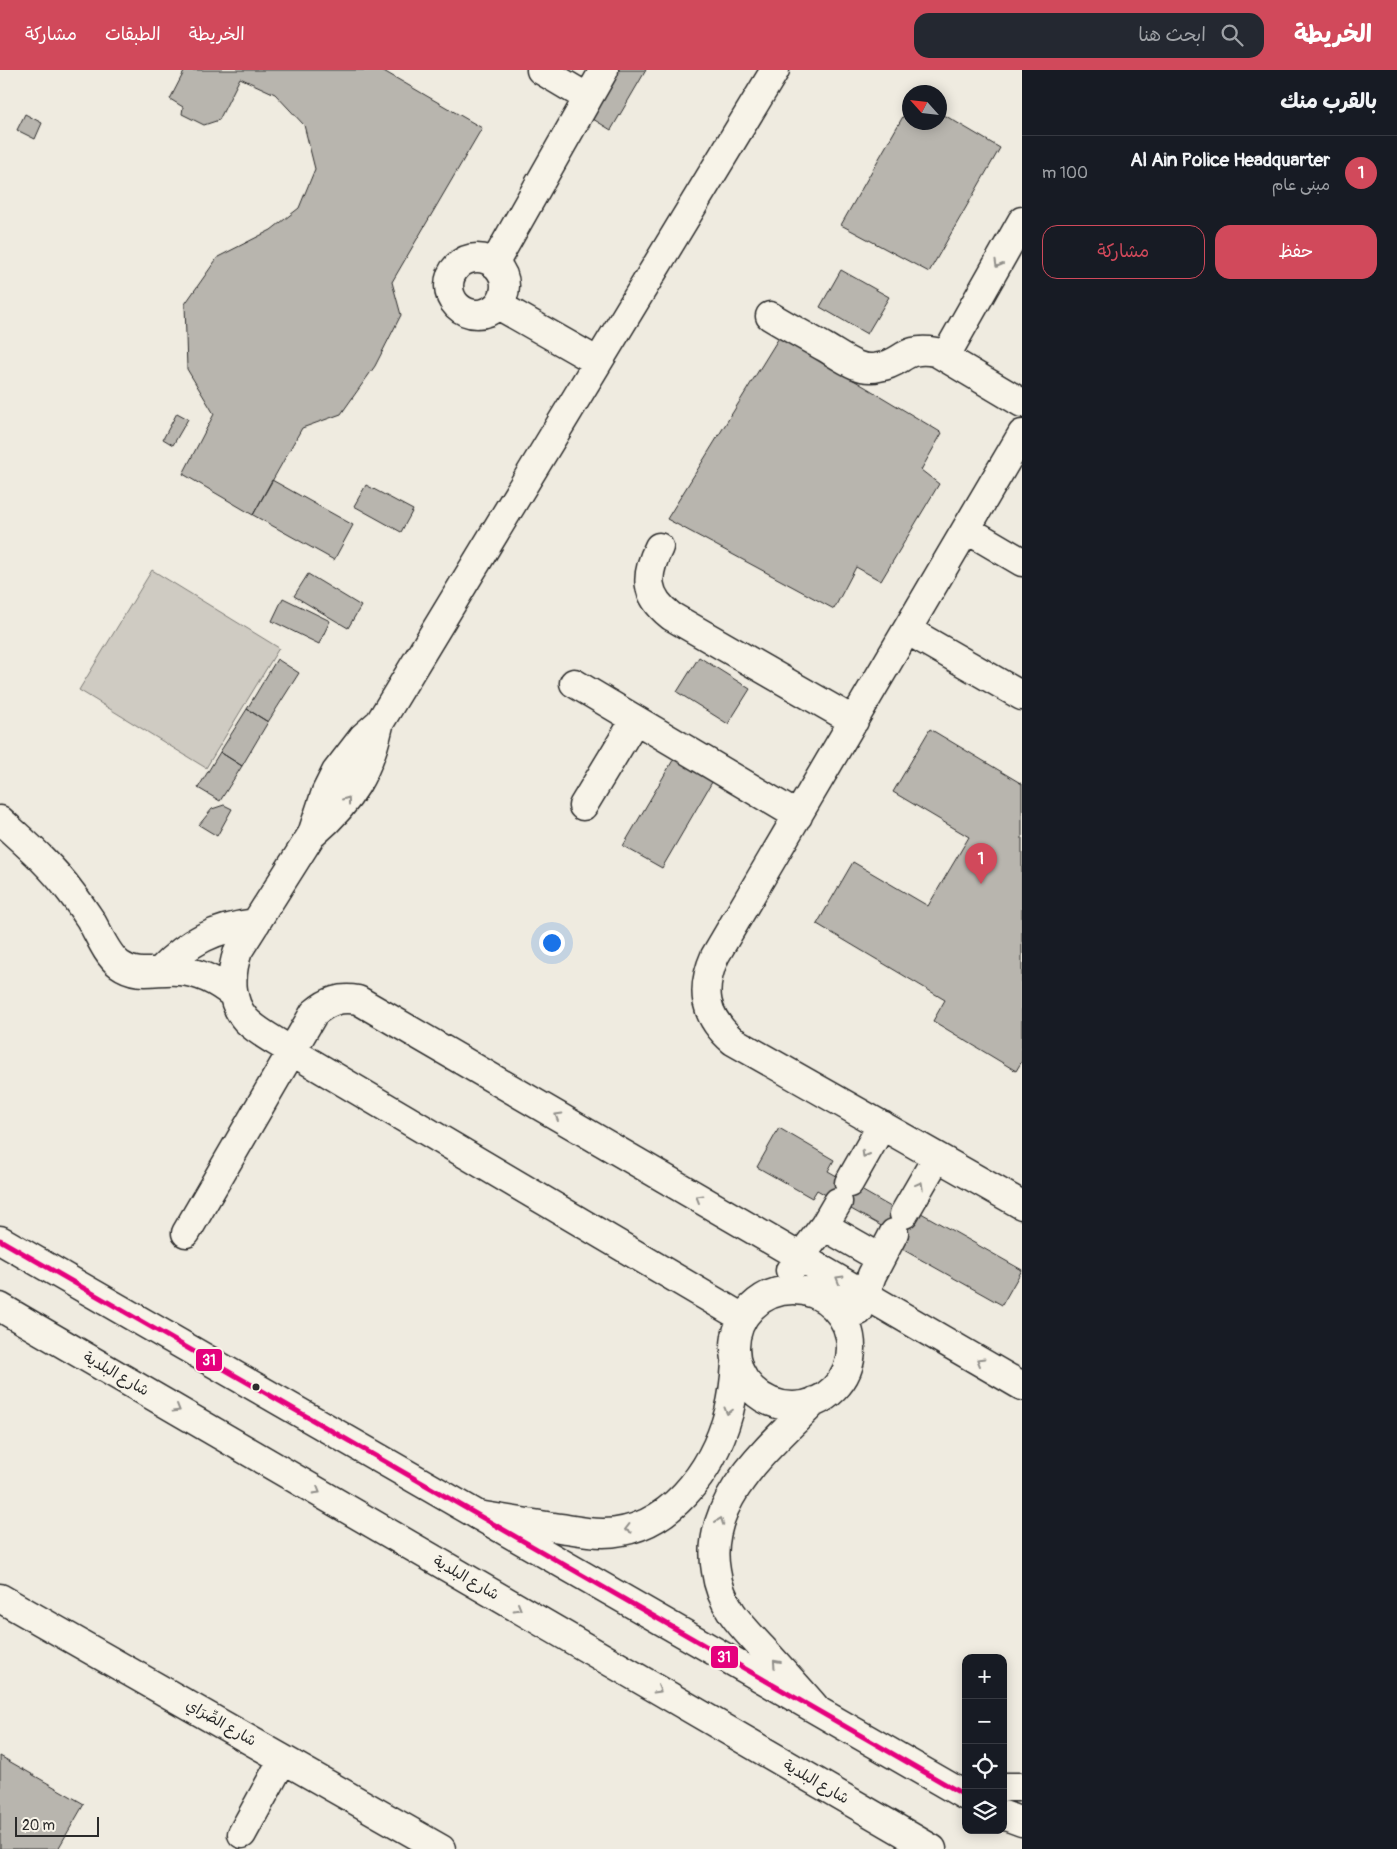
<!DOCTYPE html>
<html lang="ar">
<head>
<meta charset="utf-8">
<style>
	:root { --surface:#171b24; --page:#242831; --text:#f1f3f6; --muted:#9ea1a6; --line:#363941; --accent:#d1495b }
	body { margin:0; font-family:Pangolin,"Playpen Sans Arabic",sans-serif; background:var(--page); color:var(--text); direction:rtl }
	.controls { position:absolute; right:15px; bottom:15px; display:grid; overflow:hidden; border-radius:10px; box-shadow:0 2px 12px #0003 }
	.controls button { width:45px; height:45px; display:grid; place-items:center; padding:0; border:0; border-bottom:1px solid var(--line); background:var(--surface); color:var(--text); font:25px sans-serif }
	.compass { position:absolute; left:902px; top:15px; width:45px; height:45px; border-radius:50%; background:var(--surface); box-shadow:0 2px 12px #0003; rotate:297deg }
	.scale { position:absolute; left:15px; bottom:12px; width:84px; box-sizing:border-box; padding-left:5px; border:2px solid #2b2b2b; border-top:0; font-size:14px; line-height:18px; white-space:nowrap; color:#2b2b2b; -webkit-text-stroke:4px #f7f3e8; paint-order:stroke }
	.you { position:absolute; left:551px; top:872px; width:18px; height:18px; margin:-12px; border:4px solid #fff; border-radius:50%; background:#1a73e8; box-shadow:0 0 0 8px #1a73e833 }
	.badge { display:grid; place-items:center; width:32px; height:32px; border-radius:50%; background:var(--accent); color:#fff; font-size:16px; font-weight:700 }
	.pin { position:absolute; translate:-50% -41px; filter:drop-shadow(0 1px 2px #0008) }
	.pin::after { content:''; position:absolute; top:26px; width:18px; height:15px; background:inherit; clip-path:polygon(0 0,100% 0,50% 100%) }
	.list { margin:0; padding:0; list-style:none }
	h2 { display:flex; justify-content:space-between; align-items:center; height:65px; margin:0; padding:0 20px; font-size:21px }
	h2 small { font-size:16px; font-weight:400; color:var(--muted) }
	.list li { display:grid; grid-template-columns:32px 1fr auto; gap:15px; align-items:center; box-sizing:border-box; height:75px; padding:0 20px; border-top:1px solid var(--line) }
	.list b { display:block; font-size:19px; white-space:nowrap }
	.list p { margin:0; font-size:16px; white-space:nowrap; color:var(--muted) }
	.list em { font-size:16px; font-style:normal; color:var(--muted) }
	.actions { display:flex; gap:10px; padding:15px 20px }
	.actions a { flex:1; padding:11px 0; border:1px solid var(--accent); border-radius:15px; text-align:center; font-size:18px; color:var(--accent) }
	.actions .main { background:var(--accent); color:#fff }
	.icon { flex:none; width:28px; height:28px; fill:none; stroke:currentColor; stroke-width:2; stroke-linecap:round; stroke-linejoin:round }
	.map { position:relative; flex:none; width:1022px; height:1779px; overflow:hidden; direction:ltr }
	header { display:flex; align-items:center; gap:30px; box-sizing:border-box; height:70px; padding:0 25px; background:var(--accent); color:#fff }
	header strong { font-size:24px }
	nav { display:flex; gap:28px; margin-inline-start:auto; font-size:18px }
	.search { width:350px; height:45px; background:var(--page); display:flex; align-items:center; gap:12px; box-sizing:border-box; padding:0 18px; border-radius:15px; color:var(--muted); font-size:19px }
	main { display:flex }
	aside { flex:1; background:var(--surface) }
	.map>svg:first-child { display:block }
</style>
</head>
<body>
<header>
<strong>الخريطة</strong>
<div class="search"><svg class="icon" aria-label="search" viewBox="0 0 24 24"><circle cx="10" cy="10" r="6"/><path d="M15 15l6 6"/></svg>ابحث هنا</div>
<nav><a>الخريطة</a><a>الطبقات</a><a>مشاركة</a></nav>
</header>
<main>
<aside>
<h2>بالقرب منك<small></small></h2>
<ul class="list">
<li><span class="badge">1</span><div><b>Al Ain Police Headquarter</b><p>مبنى عام</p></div><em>100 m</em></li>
</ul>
<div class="actions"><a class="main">حفظ</a><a>مشاركة</a></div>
</aside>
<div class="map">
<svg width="1022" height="1779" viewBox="0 0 1022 1779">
	<rect width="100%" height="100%" fill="#efebe0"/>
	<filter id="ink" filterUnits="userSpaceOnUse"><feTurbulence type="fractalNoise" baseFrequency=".02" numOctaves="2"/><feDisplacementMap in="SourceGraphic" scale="10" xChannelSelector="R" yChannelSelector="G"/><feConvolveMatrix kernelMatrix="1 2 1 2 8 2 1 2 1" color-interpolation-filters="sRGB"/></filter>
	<g filter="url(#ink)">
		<path fill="#cfcbc2" stroke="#7d7b76" d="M152,500L279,578L206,698L79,620Z"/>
		<path fill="#b8b5ae" stroke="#2b2b2b" d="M185,0H382L482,58L392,212L401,245L375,296L341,344L302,358L253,445L183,404L214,344L187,299L185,234L218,187L271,160L299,138L315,99L304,55L275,24L240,8L219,50L204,55L182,44L183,37L170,29Z
			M615,0H646L611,60L588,46Z
			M909,36V52H939V42L1000,78L929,202L841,155Z
			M25,44L42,53L35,69L17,60Z
			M841,200L889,227L867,264L820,237Z
			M780,266L942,363L921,400L939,414L881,511L856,497L834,539L667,449Z
			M177,343L188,349L173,375L163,369Z
			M272,410L353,455L334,490L253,445Z
			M366,415L413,440L401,462L354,436Z
			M308,504L361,536L348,558L294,526Z
			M283,528L330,551L319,574L272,551Z
			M699,587L750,619L728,654L677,622Z
			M277,589L299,603L268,652L247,639Z
			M247,639L268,652L242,696L220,682Z
			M930,659L1022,714V991L1016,1001L933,951L945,930L817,854L853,792L928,836L969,767L893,722Z
			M220,682L242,696L220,731L198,718Z
			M676,685L715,707L662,798L623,776Z
			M224,735L232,739L217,766L199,755L212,739Z
			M779,1058L834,1090L828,1101L910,1148L914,1139L1022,1200L1002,1235L893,1174L894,1163L817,1120L812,1128L757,1097Z
			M0,1686L84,1734L58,1779H0Z"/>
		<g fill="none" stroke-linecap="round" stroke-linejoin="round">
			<g stroke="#2b2b2b" stroke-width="31">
				<path id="minor" d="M541,0L588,28L604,0
					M449 216a28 28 0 1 1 56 0a28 28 0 1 1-56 0Z
					M494,194L588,28
					M498,235L598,292
					M770,246C788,257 807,267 826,278C836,284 846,291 856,295C863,298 871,299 879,297C904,293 903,276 936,282L1022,333
					M945,287L1022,151
					M1022,364L715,886C700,920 704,946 733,971L1022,1135
					M966,459L1022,492
					M659,477C645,505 644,525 671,546L854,651
					M907,560L1022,626
					M574,613L798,746
					M583,736L635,650
					M0,750C25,773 50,794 70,821C77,830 84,840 90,849C99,864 106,884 119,894C138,908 157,899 179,901C200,902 217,911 234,925
					M314,763C350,732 369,701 379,655
					M160,901C189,871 215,858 256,853
					M849,1113L882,1055
					M904,1144L937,1087
					M824,1156L880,1188
					M186,1163L314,943C328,931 340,927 358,930L1022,1316
					M790,1200L824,1156L838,1132
					M735 1278a58 58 0 1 1 116 0a58 58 0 1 1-116 0Z
					M859,1241L872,1205L894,1163
					M743,1248L291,981C278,972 257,962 246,950C229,931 230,904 238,881L312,764L326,722L336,702L363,667L380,652L775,0
					M815,1331C771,1376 703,1430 716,1501C718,1516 724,1531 732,1543C741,1556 752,1567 762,1578C780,1598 798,1617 815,1637
					M478,1445C503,1449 528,1453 553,1457C569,1459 586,1463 603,1463C669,1462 713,1401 729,1342C733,1326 735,1310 736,1293
					M0,1528L441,1779
					M242,1764L283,1689"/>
			</g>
			<g stroke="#2b2b2b" stroke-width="31">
				<path id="major" d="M0,1170L966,1726
					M0,1237L932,1779
					M1003,1717H1022
					M1003,1745L1022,1752"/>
			</g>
			<use href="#minor" stroke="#f7f3e8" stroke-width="28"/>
			<use href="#major" stroke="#f7f3e8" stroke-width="28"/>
			<g stroke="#f7f3e8" stroke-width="9">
				<path id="bus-1" d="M0,1170L966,1726"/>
			</g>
			<use href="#bus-1" stroke="#e5007d" stroke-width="5"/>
		</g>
		<defs><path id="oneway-chevron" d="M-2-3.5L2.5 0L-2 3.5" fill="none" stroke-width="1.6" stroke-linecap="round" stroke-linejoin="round" transform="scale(1.25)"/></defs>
		<g stroke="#918f8a">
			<use href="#oneway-chevron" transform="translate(998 194) rotate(120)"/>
			<use href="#oneway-chevron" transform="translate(347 730) rotate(-54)"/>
			<use href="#oneway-chevron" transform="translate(558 1046) rotate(-150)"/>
			<use href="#oneway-chevron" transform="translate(865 1084) rotate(120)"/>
			<use href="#oneway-chevron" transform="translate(920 1115) rotate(-61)"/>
			<use href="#oneway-chevron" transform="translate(699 1128) rotate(-150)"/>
			<use href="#oneway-chevron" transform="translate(839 1209) rotate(-150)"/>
			<use href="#oneway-chevron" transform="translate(980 1291) rotate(-150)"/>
			<use href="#oneway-chevron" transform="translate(177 1339) rotate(30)"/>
			<use href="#oneway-chevron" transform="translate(728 1341) rotate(105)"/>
			<use href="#oneway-chevron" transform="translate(317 1421) rotate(30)"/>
			<use href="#oneway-chevron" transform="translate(720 1451) rotate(-70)"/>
			<use href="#oneway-chevron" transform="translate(628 1459) rotate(166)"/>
			<use href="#oneway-chevron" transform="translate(518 1538) rotate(30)"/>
			<use href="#oneway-chevron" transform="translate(776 1593) rotate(-132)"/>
			<use href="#oneway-chevron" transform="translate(658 1620) rotate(30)"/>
		</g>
	</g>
	<circle fill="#2b2b2b" stroke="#f7f3e8" stroke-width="2" cx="256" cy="1317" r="4.5"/>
	<g text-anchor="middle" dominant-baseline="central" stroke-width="4.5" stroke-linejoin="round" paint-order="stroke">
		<g font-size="15" fill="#2b2b2b" stroke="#f7f3e8">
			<text transform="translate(116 1304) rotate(30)">شارع البلدية</text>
			<text transform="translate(466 1508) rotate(30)">شارع البلدية</text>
			<text transform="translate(221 1653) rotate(30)">شارع الصِّرَاي</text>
			<text transform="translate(816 1712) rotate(30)">شارع البلدية</text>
		</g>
	</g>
	<g stroke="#f7f3e8" stroke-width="2">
		<rect x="195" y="1278" width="28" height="24" rx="5" fill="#e5007d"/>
		<rect x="710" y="1575" width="29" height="24" rx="5" fill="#e5007d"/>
	</g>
	<g font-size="14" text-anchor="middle" font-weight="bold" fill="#fff">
		<text x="209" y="1295">31</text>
		<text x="724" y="1592">31</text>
	</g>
</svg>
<div class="controls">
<button>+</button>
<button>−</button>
<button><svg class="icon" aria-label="locate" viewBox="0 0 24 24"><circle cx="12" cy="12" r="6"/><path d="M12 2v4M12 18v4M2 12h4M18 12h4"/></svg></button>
<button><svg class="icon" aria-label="layers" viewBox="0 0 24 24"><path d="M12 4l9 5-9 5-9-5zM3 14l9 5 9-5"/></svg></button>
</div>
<svg class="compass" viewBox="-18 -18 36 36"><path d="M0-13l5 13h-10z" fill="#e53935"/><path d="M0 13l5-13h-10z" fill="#9ea1a6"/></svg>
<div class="scale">20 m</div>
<div class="you"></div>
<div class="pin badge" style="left:981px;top:814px">1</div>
</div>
</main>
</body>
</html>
